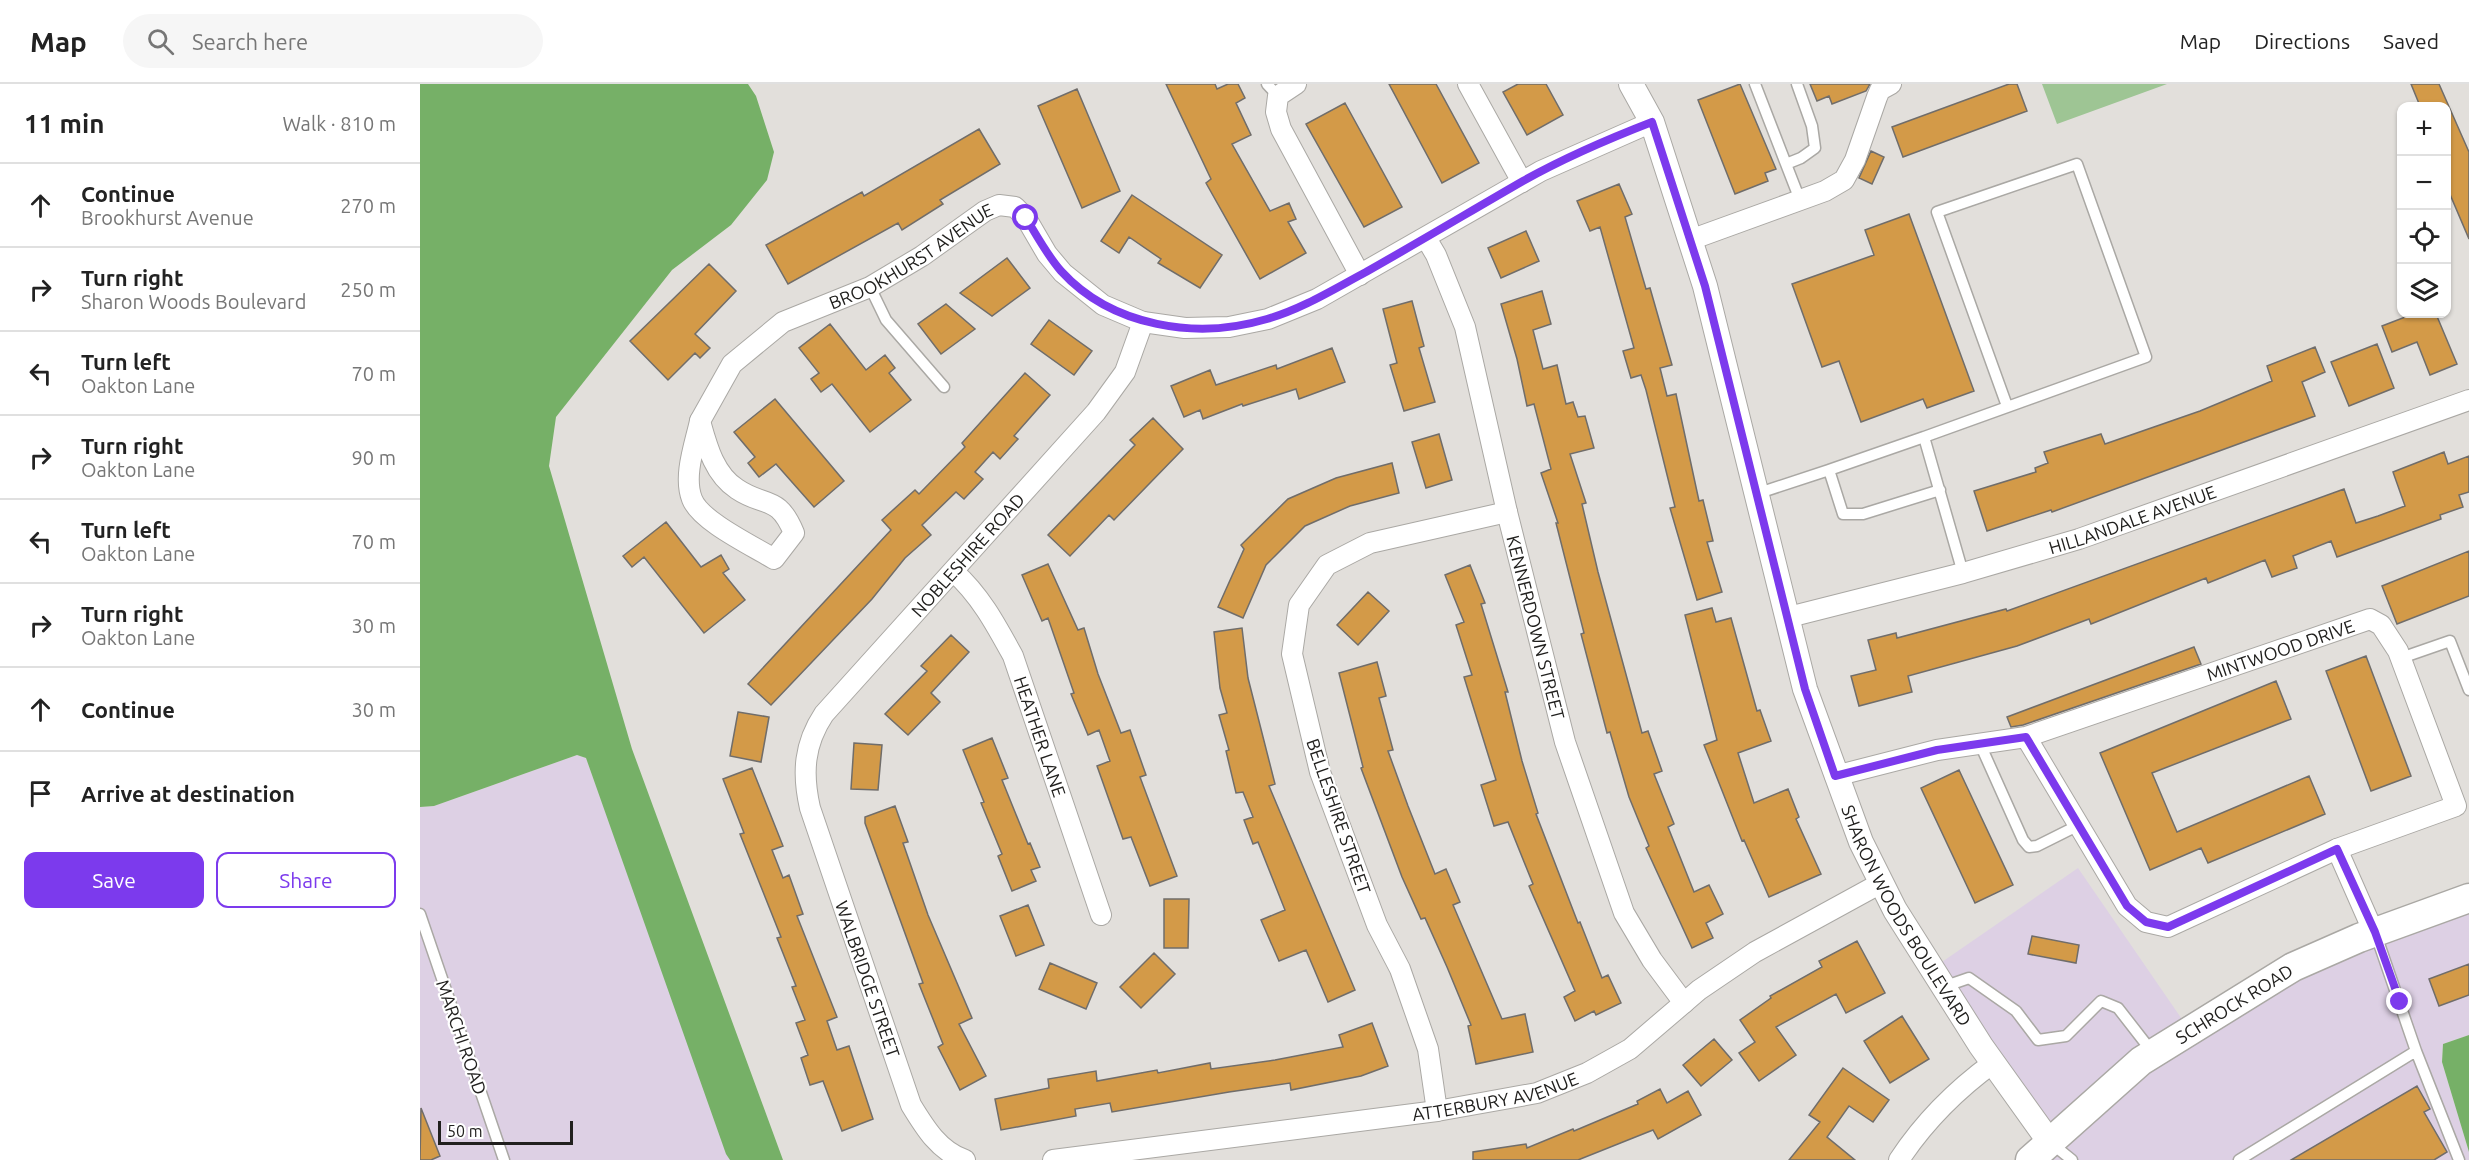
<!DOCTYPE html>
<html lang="en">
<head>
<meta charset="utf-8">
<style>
	:root { --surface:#fff; --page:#f6f6f6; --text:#222; --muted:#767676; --line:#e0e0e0; --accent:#7c3aed }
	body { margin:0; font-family:Ubuntu,sans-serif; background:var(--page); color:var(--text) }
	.controls { position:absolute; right:18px; top:18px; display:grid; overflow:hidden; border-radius:12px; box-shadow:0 2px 4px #0004 }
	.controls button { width:54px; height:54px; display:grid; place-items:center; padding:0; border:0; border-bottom:2px solid var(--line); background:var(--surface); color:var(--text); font:30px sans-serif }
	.scale { position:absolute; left:18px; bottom:15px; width:135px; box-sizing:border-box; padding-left:6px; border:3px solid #21201e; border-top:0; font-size:16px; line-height:21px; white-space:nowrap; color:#21201e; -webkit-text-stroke:4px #fff; paint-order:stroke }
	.stop { position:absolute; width:18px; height:18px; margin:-14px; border:4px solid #7c3aed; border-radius:50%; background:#fff }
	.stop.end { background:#7c3aed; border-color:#fff; box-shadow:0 2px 6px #0008 }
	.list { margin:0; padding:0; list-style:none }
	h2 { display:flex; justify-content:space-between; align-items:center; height:78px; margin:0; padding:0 24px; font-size:26px }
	h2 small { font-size:20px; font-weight:400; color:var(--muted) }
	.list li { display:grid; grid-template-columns:39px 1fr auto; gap:18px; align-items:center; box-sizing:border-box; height:84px; padding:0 24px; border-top:2px solid var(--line) }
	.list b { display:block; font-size:22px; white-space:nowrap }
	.list p { margin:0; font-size:20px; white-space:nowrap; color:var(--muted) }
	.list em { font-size:20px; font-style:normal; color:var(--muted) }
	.actions { display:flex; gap:12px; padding:18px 24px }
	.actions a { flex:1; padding:14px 0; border:2px solid var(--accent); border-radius:12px; text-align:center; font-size:21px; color:var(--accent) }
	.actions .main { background:var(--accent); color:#fff }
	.icon { flex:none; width:33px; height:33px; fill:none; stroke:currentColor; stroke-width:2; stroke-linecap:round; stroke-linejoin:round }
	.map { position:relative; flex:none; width:2049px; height:1076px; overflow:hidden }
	header { display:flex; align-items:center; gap:36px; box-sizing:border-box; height:84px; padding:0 30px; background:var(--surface); border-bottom:2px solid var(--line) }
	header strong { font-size:28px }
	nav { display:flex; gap:33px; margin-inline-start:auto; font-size:21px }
	.search { width:420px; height:54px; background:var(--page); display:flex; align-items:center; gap:15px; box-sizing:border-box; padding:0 21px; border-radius:33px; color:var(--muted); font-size:22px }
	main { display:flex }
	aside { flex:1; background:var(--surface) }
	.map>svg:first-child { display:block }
</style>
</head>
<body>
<header>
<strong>Map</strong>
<div class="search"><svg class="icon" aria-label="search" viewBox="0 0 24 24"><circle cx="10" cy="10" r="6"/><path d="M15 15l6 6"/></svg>Search here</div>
<nav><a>Map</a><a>Directions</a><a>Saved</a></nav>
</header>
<main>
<aside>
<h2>11 min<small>Walk · 810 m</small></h2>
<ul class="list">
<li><svg class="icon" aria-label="ahead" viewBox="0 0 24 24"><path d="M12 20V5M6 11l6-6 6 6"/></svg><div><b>Continue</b><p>Brookhurst Avenue</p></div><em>270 m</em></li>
<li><svg class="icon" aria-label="right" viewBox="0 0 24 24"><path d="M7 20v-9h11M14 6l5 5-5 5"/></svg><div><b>Turn right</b><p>Sharon Woods Boulevard</p></div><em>250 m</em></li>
<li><svg class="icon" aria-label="left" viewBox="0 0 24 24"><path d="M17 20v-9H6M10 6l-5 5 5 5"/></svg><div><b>Turn left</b><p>Oakton Lane</p></div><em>70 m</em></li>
<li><svg class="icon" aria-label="right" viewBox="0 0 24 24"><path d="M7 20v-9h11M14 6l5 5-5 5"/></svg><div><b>Turn right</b><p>Oakton Lane</p></div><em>90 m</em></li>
<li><svg class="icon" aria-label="left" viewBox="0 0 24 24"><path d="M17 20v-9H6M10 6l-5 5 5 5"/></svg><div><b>Turn left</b><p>Oakton Lane</p></div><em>70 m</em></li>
<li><svg class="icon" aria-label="right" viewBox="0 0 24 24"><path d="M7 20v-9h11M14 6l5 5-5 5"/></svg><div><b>Turn right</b><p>Oakton Lane</p></div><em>30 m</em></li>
<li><svg class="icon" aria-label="ahead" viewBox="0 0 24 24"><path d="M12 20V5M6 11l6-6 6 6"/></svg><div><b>Continue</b></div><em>30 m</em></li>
<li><svg class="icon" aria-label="arrive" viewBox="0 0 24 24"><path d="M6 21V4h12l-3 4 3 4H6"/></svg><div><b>Arrive at destination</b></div></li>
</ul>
<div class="actions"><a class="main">Save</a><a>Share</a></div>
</aside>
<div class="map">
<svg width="2049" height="1076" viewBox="0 0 2049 1076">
	<rect width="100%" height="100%" fill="#e2dfdb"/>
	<path fill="#ddd0e4" d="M157,671L166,674L310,1076H0V723L14,722Z
		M1658,784L1768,944L2049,814V951L2023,960L2022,978L2049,1068V1076H1610L1631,1051L1506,889Z"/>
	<path fill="#9ec594" d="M1622,0H1747L1637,40Z"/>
	<path fill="#76b067" d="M0,0H328L336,12L354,68L347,96L311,141L252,186L136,333L129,382L212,665L363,1076H310L306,1070L166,674L157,671L14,722L0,723Z
		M2049,951V1068L2022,978L2023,960Z"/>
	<path fill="#d39a48" stroke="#706d6a" stroke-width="1.5" d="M746,0H795L797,5L808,0H818L825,14L816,19L831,51L812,60L850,127L869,119L876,135L868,138L886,169L840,195L786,99L791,95Z
		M969,0H1016L1059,79L1022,99Z
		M1098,0H1126L1143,31L1107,51L1083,8Z
		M1320,0L1356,85L1345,89L1348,97L1315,110L1278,16Z
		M1390,0H1450L1446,7L1412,20L1409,12L1397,17Z
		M1589,0H1597L1607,27L1483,73L1472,43Z
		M1991,0H2019L2049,68V155L2026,101V22H2000Z
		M657,5L700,107L662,124L618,22Z
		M925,19L982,123L944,143L886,40Z
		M559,45L580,80L520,116L523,120L482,146L478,139L368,200L346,161L442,108L444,112Z
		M1451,67L1464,73L1452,100L1439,94Z
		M1199,100L1212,130L1205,133L1226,205L1230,204L1252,281L1240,284L1247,312L1256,310L1279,417L1283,416L1293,457L1287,458L1302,508L1277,516L1250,424L1255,423L1226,306L1221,291L1211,294L1203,267L1214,264L1180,143L1170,147L1157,117Z
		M712,111L802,171L780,204L738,179L741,175L709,153L699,169L681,157Z
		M1489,130L1554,307L1507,324L1503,315L1441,338L1419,277L1402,283L1372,200L1454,171L1445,146Z
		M1106,147L1119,177L1081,194L1068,164Z
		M587,174L610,204L572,232L540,209Z
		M289,180L316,207L275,250L290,264L280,274L275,269L248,296L210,257Z
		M1122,207L1131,240L1113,246L1123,285L1137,281L1146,320L1153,318L1158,333L1165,332L1174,364L1150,370L1166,419L1162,420L1178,488L1222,649L1228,647L1242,687L1234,690L1254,740L1248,743L1274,808L1289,801L1303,830L1286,839L1293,854L1272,864L1226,764L1229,762L1209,713L1190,648L1187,649L1161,550L1164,549L1136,439H1138L1121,389L1131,385L1114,320L1107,322L1097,275L1081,220Z
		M992,217L1004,262L999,264L1015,318L984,327L970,281L977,279L963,225Z
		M526,220L555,245L521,270L498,240Z
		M1993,230H2016L2037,280L2010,291L1997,258L1972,268L1962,242Z
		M629,236L672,267L654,291L611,260Z
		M410,240L446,286L465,271L475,284L469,289L491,316L450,348L412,300L401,308L391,295L399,289L379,264Z
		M1957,260L1974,304L1929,322L1911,278Z
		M1895,263L1905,288L1882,298L1895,332L1632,428L1631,426L1567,447L1554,407L1616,388L1615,384L1628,379L1624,368L1681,350L1685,360L1780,327L1852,297L1847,282Z
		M912,264L925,298L879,315L876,305L823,322L822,320L783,335L780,326L764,333L751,302L790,286L796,301L856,281L857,285Z
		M605,289L630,311L594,352L598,355L580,375L573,368L555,388L563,395L544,415L536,408L502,441L511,451L485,474L452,515L351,621L328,600L471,446L462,436L495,406L499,410L545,363L542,359Z
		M355,315L424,397L394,423L356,380L339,393L328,379L335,373L314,348Z
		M733,334L763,365L694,436L689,431L650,472L628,451L715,361L710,356Z
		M1019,350L1032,396L1006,404L992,358Z
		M2024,368L2028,380L2049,372V408L2039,411L2043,423L2020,431L2021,435L1917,473L1911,457L1873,472L1877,484L1852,493L1845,476L1788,499L1786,494L1671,540L1669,535L1597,562L1488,592L1492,608L1439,622L1431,592L1456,586L1448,556L1476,549L1477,554L1586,525L1587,527L1924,405L1936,439L1958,432L1985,422L1973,388Z
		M972,379L979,409L930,422L885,442L846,481L823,534L798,523L824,465L821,461L868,415L916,394Z
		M246,438L281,483L301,471L309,485L303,489L325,516L284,549L224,473L212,483L203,472Z
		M2049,467V512L1977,540L1962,502Z
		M628,480L658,546L664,544L678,590L701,649L710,646L726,691L720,693L757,792L730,802L711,753L703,755L677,682L690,677L679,646L668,651L651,610L654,609L628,534L622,537L602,491Z
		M1050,481L1065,519L1061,520L1088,608H1085L1102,677L1118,729L1116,730L1158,839L1160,838L1182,894L1188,891L1201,919L1176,931L1174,927L1155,937L1144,913L1155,907L1109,802L1113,800L1088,738L1074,742L1061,701L1076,696L1044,593L1052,591L1036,541L1044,538L1025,491Z
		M948,508L969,527L938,561L917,541Z
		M1292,524L1296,538L1311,534L1337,627L1340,626L1351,657L1318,669L1334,719L1368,705L1379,733L1376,735L1401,790L1349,813L1324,756L1322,757L1284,661L1297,656L1265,531Z
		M822,544L828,594L855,700L849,702L935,906L908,918L886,866L859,877L841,836L865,826L838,758L833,760L824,736L833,733L823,708L816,709L806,667L809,666L799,631L807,629L800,604L794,548Z
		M531,551L549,568L511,609L520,618L488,651L465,630L507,587L501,582Z
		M1774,563L1781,580L1603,641L1591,643L1587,633Z
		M1946,572L1991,692L1951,707L1906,587Z
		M957,578L966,612L959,614L973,666L968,667L988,722L1015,790L1026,785L1040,818L1033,821L1082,935L1105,930L1113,968L1056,980L1048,942L1051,941L1027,883L1005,834L1001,835L982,793L941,684L943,683L919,589Z
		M1856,597L1871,635L1732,689L1757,748L1889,692L1905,730L1788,779L1781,764L1730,786L1680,669Z
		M318,628L349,633L341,678L310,672Z
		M572,654L588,694L582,696L608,760L610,759L620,783L611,786L616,797L592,807L578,772L582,770L561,719L564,718L543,666Z
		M434,659L462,661L458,706L431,705Z
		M332,684L363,762L352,766L363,794L369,791L383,830L377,832L417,933L407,937L417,966L429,962L453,1035L422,1047L403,997L390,1001L381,974L388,971L376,939L385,936L372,903L376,902L357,854L361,853L320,750L324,749L303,695Z
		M1539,686L1593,801L1555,819L1501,704Z
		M475,722L488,758L483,759L508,831L552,934L539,940L566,992L540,1006L518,963L523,960L499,900L503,899L445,739V733Z
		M744,815H769L768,864H744Z
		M608,821L624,861L596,872L580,832Z
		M1612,852L1659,861L1656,879L1608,870Z
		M1437,857L1465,909L1426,929L1416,910L1356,943L1376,971L1339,997L1319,969L1335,958L1320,936L1351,914L1350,912L1402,883L1399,877Z
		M734,869L755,890L721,924L700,903Z
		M630,879L677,899L666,925L619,905Z
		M2049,880V911L2019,922L2009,895Z
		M1482,932L1509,975L1470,999L1444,957Z
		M952,939L968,982L941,992L871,1006L870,999L809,1008L692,1028L690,1019L655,1025L656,1032L581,1046L575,1015L629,1004L628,995L676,987L677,997L737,986L738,989L790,979L791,985L855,976L923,963L919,951Z
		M1294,955L1312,976L1281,1002L1263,981Z
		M1423,984L1469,1016L1453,1038L1429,1022L1407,1053L1435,1076H1369L1400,1038L1389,1031Z
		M1997,1002L2010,1025L2004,1028L2027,1068L2014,1076H1871Z
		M1240,1005L1247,1019L1268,1007L1281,1031L1238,1055L1233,1046L1158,1076H1053V1068L1106,1060L1107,1064L1153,1045L1154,1047L1218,1020L1217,1017Z
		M1,1024L20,1072L11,1076H0Z"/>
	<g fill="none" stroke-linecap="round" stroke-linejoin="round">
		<g stroke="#aaa8a4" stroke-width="13">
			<path id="service" d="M847,0L858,12
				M1335,0L1366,80
				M1377,0L1392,42L1395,64L1381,74L1366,80L1380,116
				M450,203L466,236L524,303
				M1409,386L1504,353
				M1339,409L1409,386L1423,430H1443L1520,406
				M1543,489L1504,353L1726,273L1657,80L1517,128L1587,322
				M1981,574L2030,557L2049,606
				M1560,660L1603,756L1609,763L1617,762L1659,741
				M0,830L84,1076
				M1523,903L1549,894L1596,927L1618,956L1646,952L1681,917L1698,924L1733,969
				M1996,967L2039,1076
				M1631,1059L1652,1076
				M1819,1076L1996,967L1955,848"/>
		</g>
		<g stroke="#aaa8a4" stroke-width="22">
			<g id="minor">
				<path d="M876,0L858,12L856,28L861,45L940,191"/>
				<path d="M1048,0L1102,98"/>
				<path id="s1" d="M1006,154L1016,171L1045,243L1087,428L1145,658L1204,829L1232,876L1264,919"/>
				<path d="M1270,156L1405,107L1424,96L1435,76L1457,13L1460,6L1471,0"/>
				<path id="s2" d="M280,337L312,280L363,238L450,203L502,172L565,127L579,121L595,123L606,134L627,170L643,189L683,221L723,238L765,244L809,243L848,235L897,215L1121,87L1232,38"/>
				<path d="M280,337C287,362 294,390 317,405C345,424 358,410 374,449L354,475C333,462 280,437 272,415C263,392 275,360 280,337Z"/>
				<path id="s3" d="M534,488C560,511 576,541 593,572L681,831"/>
				<path id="s4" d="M1369,533L1543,489L1659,455L2049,316"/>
				<path id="s5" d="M1415,692L1517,666L1606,653L1950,535L1961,541L1978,567L2036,722L1917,765L1748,843L1726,838L1707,822L1606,653"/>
				<path d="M1917,765L1954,849"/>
				<path d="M1017,1027L1008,965L980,885L957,841L900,688L872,570L879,521L907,481L950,459L1087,428"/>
				<path id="s6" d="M545,1076C519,1067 505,1044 491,1021L390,724C382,689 384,660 404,630L676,328L705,288L723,238"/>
				<path id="s7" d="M633,1076L1017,1027L1117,1009L1167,989L1210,965L1279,906L1335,868L1461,799"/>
				<path d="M1479,1076C1504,1038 1536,1006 1573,979"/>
			</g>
		</g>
		<g stroke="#aaa8a4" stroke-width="26">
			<g id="tertiary">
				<path id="s8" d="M1211,0L1232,38L1285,202L1385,605L1441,758L1475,826L1561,962L1629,1057"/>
			</g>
		</g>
		<g stroke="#aaa8a4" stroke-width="31">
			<g id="secondary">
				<path id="s9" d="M1610,1076L1721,977L1873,883L1939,854L2049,814"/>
			</g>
		</g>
		<use href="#service" stroke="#fff" stroke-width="10"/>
		<use href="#minor" stroke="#fff" stroke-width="20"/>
		<use href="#tertiary" stroke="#fff" stroke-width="24"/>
		<use href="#secondary" stroke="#fff" stroke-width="28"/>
	</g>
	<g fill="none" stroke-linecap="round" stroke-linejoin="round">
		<path stroke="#7c3aed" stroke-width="8" d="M606,134C617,152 627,171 641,187C692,243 777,256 847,235C882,225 914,205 946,188C999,158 1051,127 1103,97C1144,74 1188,55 1232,38L1285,202L1385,605L1415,692L1517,666L1606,653L1707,822L1726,838L1748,843L1917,765L1955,848L1980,918"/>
	</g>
	<g text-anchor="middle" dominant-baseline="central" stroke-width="4.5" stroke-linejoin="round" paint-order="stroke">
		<g font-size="18" fill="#21201e" stroke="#fff">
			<text stroke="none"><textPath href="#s2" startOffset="276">BROOKHURST AVENUE</textPath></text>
			<text stroke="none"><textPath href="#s4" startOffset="357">HILLANDALE AVENUE</textPath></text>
			<text stroke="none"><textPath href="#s6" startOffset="705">NOBLESHIRE ROAD</textPath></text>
			<text stroke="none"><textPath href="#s1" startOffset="406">KENNERDOWN STREET</textPath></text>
			<text stroke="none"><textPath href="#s5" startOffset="464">MINTWOOD DRIVE</textPath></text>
			<text stroke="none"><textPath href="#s3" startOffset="188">HEATHER LANE</textPath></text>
			<text transform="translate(919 732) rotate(71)">BELLESHIRE STREET</text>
			<text stroke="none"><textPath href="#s8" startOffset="880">SHARON WOODS BOULEVARD</textPath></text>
			<text transform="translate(448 895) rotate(71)">WALBRIDGE STREET</text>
			<text stroke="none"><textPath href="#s9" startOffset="258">SCHROCK ROAD</textPath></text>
			<text transform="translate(42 953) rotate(71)">MARCHI ROAD</text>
			<text stroke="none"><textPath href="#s7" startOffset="447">ATTERBURY AVENUE</textPath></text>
		</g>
	</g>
</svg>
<div class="controls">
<button>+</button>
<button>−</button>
<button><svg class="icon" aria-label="locate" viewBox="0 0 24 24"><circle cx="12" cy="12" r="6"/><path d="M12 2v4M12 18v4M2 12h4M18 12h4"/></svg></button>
<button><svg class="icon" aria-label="layers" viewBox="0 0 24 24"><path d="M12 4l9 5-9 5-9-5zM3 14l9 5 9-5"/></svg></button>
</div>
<div class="scale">50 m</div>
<div class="stop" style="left:606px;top:134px"></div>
<div class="stop end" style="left:1980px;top:918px"></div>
</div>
</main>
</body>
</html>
